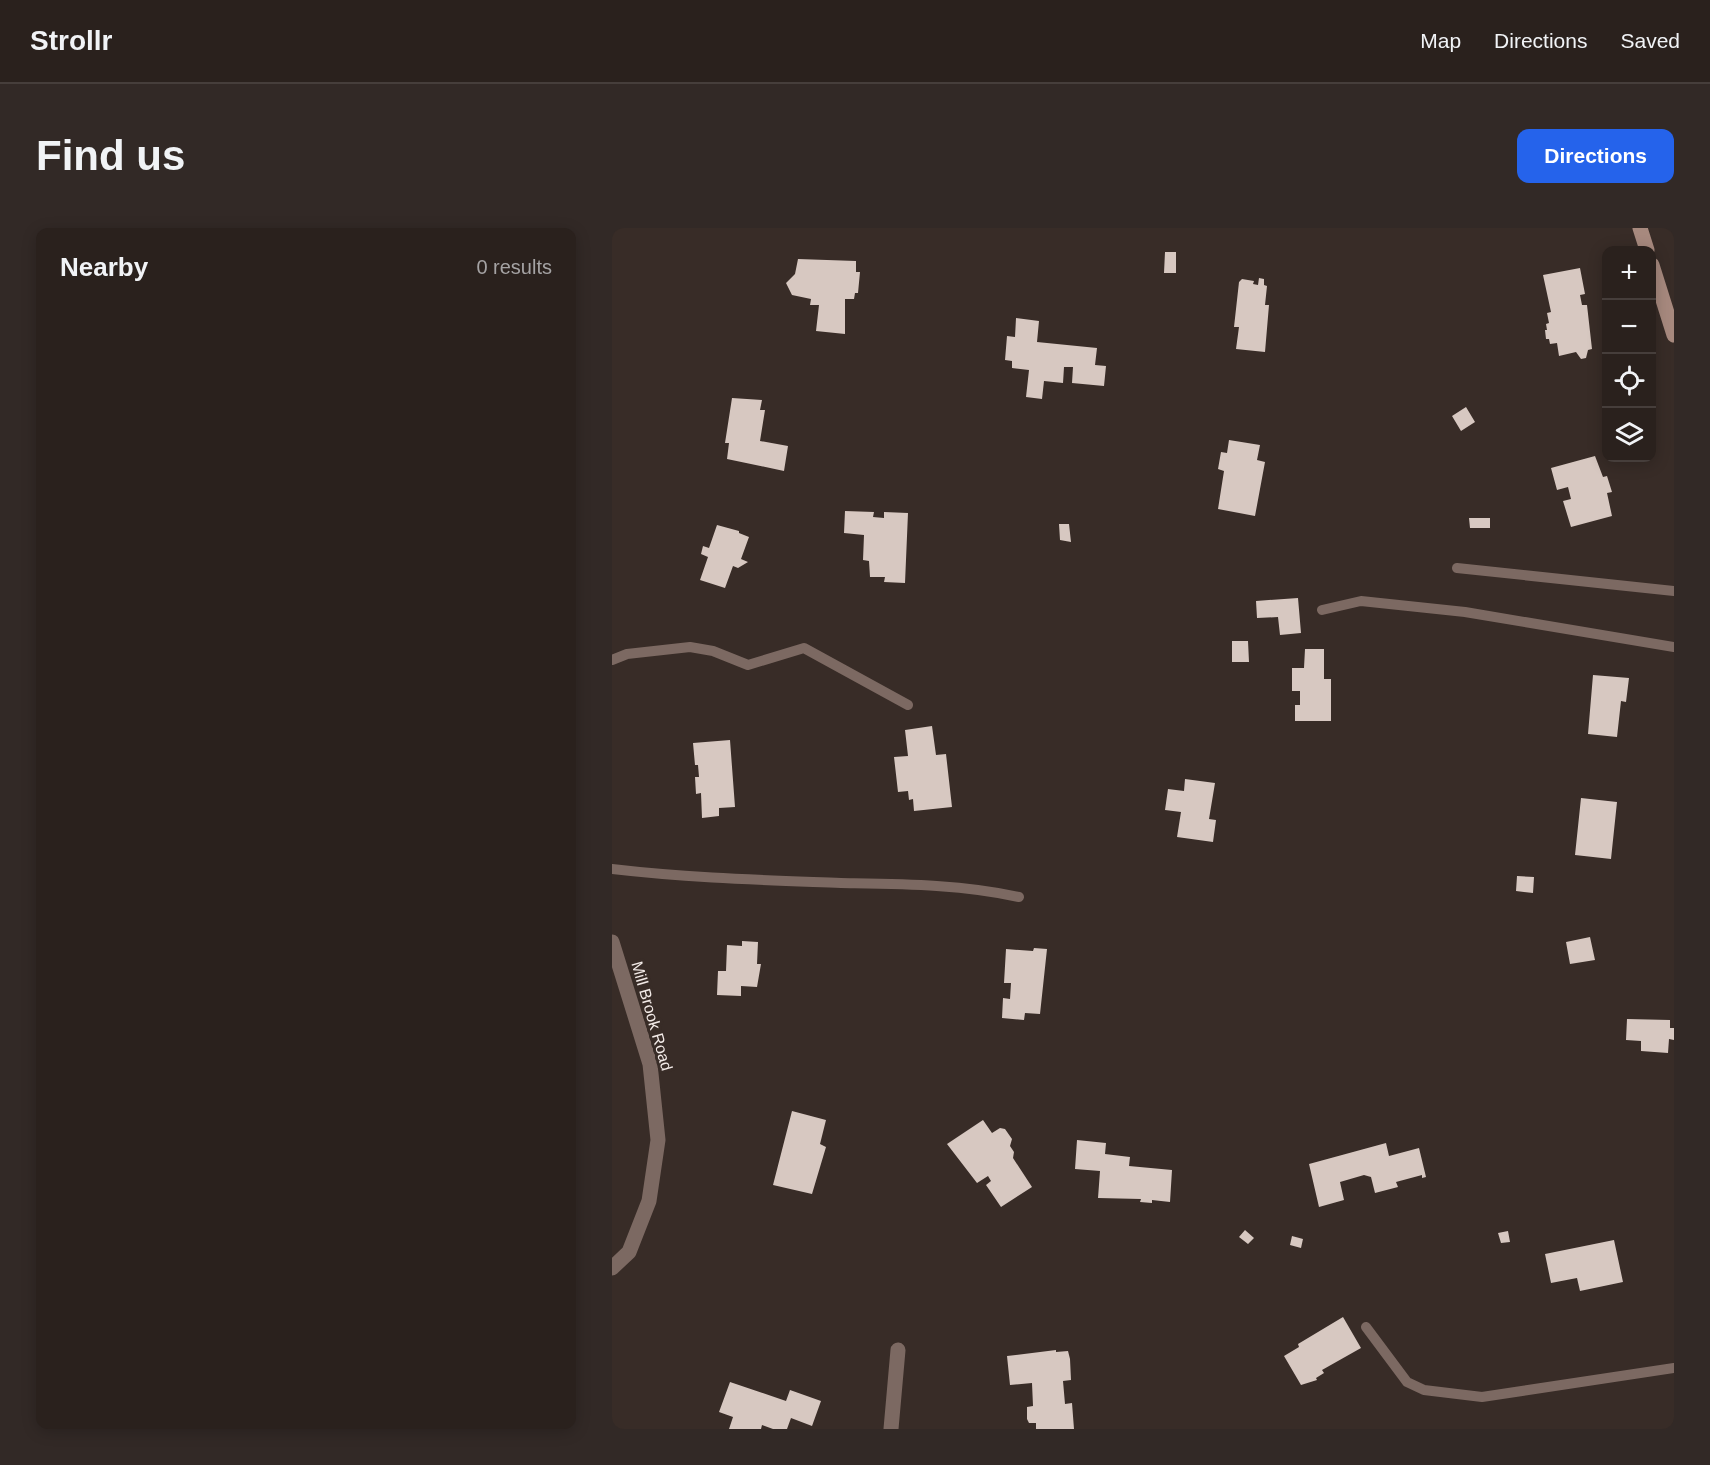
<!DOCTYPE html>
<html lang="en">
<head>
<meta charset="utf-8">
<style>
	:root { --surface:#2a211d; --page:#322926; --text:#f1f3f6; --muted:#a5a3a4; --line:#463e3b; --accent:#2563eb }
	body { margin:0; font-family:Arial,sans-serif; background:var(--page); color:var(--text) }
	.controls { position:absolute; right:18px; top:18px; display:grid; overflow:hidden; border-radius:12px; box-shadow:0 3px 15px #0003 }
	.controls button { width:54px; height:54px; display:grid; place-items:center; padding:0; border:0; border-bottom:2px solid var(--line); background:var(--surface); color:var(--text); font:30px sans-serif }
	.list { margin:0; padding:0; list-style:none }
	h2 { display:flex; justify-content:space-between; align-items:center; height:78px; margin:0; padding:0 24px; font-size:26px }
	h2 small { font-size:20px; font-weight:400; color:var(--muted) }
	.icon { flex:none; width:33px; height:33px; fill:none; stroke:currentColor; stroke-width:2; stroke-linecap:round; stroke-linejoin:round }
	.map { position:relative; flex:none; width:1062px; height:1201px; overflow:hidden; border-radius:12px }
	header { display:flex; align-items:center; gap:36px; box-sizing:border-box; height:84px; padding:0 30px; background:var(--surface); border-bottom:2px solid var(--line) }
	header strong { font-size:28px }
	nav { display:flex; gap:33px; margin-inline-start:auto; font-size:21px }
	.intro { display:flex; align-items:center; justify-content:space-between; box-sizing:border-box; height:144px; padding:0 36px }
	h1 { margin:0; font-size:42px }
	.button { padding:15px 27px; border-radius:12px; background:var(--accent); color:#fff; font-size:21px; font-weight:700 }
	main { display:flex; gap:36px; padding:0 36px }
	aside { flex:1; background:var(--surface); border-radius:12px; box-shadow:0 3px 15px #0003 }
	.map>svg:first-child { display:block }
</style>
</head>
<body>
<header>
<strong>Strollr</strong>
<nav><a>Map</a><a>Directions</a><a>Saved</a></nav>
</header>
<div class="intro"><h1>Find us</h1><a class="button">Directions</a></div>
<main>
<aside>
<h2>Nearby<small>0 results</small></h2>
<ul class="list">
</ul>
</aside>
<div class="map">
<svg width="1062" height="1201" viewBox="0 0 1062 1201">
	<rect width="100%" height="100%" fill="#382c27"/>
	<path fill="#d7c8c1" d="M553,24H564V45H552Z
		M186,31L244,33V44H248L246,65H243L242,71H233V106L204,103L207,77H198L199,71L180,67L174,55L183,46Z
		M968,40L973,66L968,67L970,77H975L980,121L976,122L974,130L969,131L964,124L947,128L945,115L938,116L937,111H934L933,102H935L934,96L937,95L935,85L939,84L931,47Z
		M647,50L652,51V57L655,58L653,77H657L653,124L624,121L627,99H622L627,54L630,51L642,53L641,56L646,57Z
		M404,90L427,93L425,114L485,120L483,137L494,138L492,158L460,155L461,139H452L451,155L432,153L430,171L414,169L417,142L400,140V133L393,132L395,108L403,109Z
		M120,170L150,172L148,182H153L148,213L176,218L172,243L115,231L117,215H113Z
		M854,179L863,194L849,203L840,188Z
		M617,212L648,217L645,232L653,234L643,288L606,281L612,243L606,241L609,224L615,225Z
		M983,228L991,249L995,248L1000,264L995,265L1000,288L959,299L951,273L959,271L956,259L945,262L939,240Z
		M233,283L262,284L261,289L272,290V284L296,285L293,355L272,354L273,349H258L257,333L251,332L252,307L232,305Z
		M857,290H878V300H858Z
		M447,296H457L459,314L448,312Z
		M105,297L127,303V305L137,309L129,331L136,334L126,340L121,338L113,360L88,352L96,329L89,326L91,318L97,320Z
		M686,370L689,405L668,407L666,389L645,390L644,373Z
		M620,413H636L637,434H620Z
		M693,421H712V451H719V493H683V477H688V463H680V440H692Z
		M981,447L1017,450L1014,474L1009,473L1005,509L976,506Z
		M320,498L324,527L334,526L340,579L302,583L301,571L297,572L296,563L286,564L282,529L296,528L293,502Z
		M118,512L123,579L107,580V588L90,590L89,565L84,566L83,549H87L86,537H83L81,515Z
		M573,551L603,555L597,591L604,592L601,614L565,609L569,584L553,582L556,561L572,563Z
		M969,570L1005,574L999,631L963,627Z
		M905,648L922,649L921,665L904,663Z
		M978,709L983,732L958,736L954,714Z
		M130,713L146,714L145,736H149L145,759L129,758V768L105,767L106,743H114L115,717L130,718Z
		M422,720L435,721L428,786L413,785L412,792L390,790L391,770L398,771L399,755H392L394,721L421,723Z
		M1015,791L1058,792V800H1062V812L1057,811L1056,825L1029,823V813L1014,812Z
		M180,883L214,892L208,916L214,919L200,966L161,957Z
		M371,892L380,905L388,900L393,901L400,911L398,918L402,924L401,930L420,959L389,979L374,957L379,953L376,948L365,955L335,916Z
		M465,912L494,915L493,926L518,929L517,938L560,942L558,974L540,972V975L528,974L529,971L486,970L488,943L463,941Z
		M774,915L777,928L807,920L814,949L810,950V947L784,954L786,959L763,965L759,949L752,947L728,954L732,972L707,979L697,936Z
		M633,1002L642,1010L636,1016L627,1009Z
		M896,1003L898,1014L889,1015L886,1005Z
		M680,1008L691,1011L689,1020L678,1017Z
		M1002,1012L1011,1054L968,1063L965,1050L939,1055L933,1026Z
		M731,1089L749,1120L710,1142L712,1145L704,1150L705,1152L689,1157L672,1128L687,1119L686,1116Z
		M444,1122V1124L456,1123L458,1131L459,1152L451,1153L453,1176L460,1175L462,1201H424V1195H417L415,1191V1179L421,1178L420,1155L398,1157L395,1128Z
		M118,1154L174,1173L178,1162L209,1173L200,1198L179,1190L175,1201H161L150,1197L149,1201H117L121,1189L107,1184Z"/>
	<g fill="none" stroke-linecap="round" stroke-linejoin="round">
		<path stroke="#7c6962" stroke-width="10" d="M845,340L1062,363
			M710,382L749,373L853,384L1062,419
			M0,432L15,426L78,419L101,423L136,437L192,420L296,477
			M0,641C76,650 152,652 229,655C287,656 349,656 407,669
			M754,1099L795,1154L812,1162L870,1169L1062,1140"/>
		<path stroke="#7c6962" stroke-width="15" d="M0,714L38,836L46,912L37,973L17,1024L0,1040
			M279,1201L286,1122"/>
		<path stroke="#a7897e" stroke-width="15" d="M1028,0L1035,22
			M1040,37L1062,107"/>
	</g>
	<g text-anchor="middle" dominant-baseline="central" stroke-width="6" stroke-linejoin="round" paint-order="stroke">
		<g font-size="16" fill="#f3ebe8" stroke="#382c27">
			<text transform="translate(40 788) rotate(74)">Mill Brook Road</text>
		</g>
	</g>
</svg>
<div class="controls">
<button>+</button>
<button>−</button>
<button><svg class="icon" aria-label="locate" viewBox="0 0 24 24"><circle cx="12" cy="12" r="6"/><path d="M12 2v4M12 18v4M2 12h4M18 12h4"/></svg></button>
<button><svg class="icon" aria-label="layers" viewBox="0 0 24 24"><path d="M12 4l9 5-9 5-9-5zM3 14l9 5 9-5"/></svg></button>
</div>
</div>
</main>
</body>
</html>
